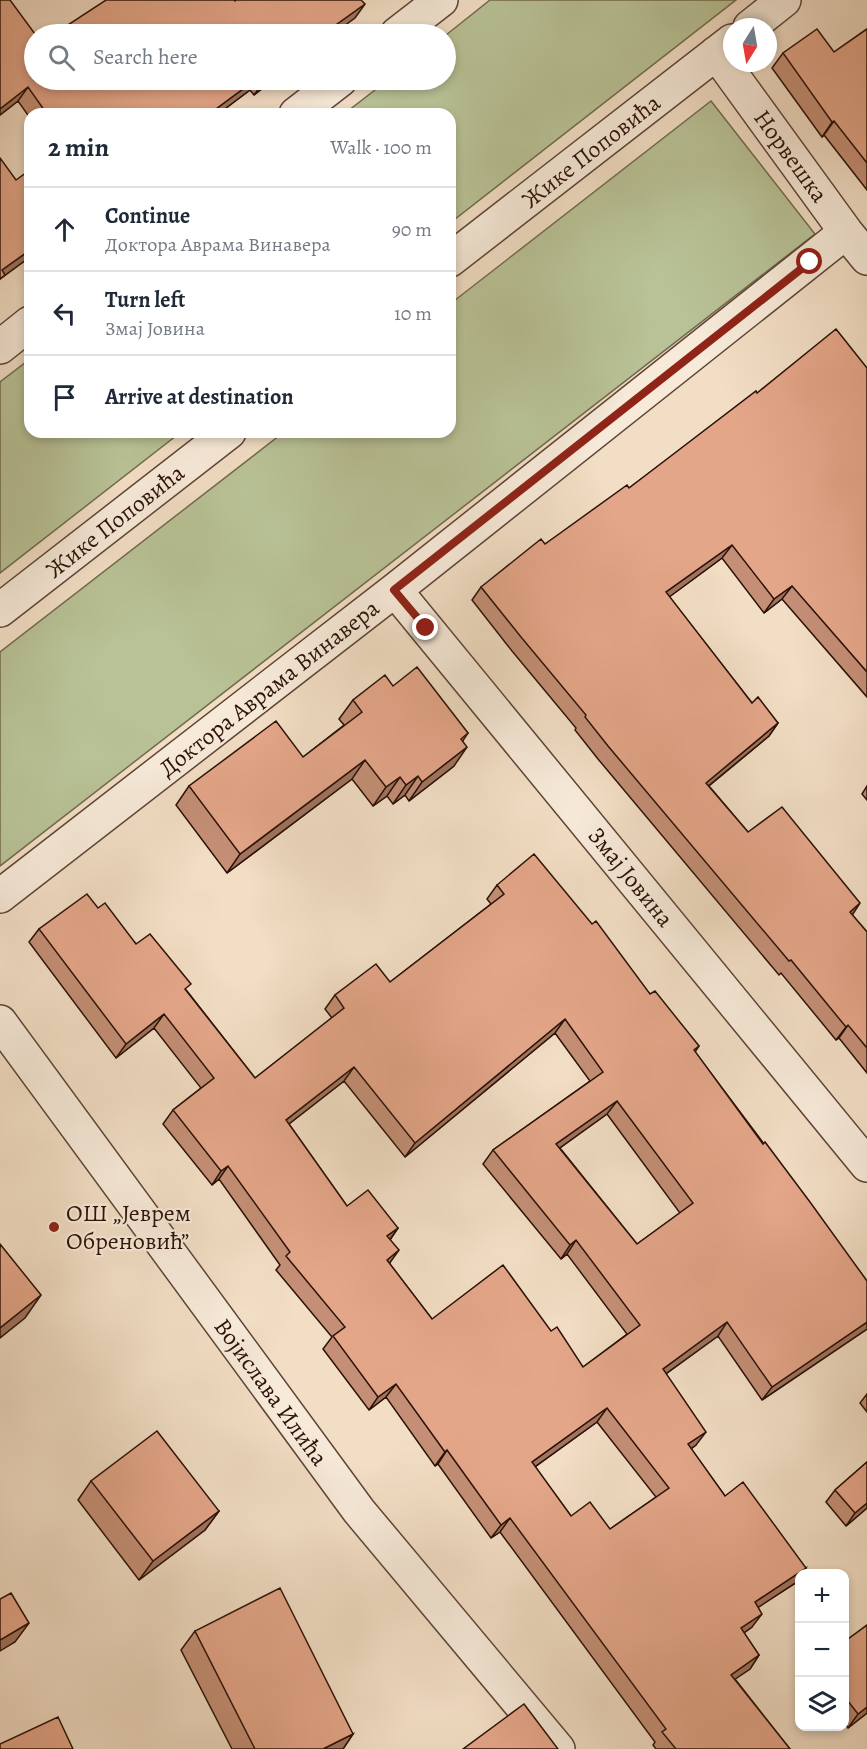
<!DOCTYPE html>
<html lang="en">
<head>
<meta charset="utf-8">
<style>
	:root { --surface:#fff; --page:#f2f2f3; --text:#1f2937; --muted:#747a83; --line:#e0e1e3 }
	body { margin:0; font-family:Alegreya,serif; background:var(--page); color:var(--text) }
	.controls { position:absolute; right:18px; bottom:18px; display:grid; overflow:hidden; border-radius:12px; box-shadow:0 3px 9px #0003 }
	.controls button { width:54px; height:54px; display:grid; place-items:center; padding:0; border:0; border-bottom:2px solid var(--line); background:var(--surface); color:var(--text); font:30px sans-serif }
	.compass { position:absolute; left:723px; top:18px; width:54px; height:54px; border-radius:50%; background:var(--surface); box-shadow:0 3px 9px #0003; rotate:191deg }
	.stop { position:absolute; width:18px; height:18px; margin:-14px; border:4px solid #8f2418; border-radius:50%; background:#fff }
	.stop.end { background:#8f2418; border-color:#fff; box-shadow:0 2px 6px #0008 }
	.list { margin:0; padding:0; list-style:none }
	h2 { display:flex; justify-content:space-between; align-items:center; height:78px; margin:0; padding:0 24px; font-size:26px }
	h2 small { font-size:20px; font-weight:400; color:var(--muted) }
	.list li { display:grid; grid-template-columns:39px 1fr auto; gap:18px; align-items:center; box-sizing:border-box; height:84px; padding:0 24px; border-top:2px solid var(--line) }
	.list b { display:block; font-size:22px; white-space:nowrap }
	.list p { margin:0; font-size:20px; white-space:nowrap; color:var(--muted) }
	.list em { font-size:20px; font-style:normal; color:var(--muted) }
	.icon { flex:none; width:33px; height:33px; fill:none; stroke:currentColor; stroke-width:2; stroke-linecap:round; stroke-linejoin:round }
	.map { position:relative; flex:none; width:867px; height:1749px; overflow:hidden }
	.search { position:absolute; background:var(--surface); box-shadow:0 3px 9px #0003; left:24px; top:24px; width:432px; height:66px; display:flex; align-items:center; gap:15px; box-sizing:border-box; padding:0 21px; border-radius:33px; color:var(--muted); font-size:22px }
	.panel { position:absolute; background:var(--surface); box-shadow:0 3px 9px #0003; left:24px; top:108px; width:432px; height:330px; border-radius:18px }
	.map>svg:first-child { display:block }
</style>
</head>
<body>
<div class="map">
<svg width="867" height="1749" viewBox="0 0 867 1749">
	<rect width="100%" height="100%" fill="#f2dec5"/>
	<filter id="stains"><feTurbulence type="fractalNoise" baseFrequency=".00333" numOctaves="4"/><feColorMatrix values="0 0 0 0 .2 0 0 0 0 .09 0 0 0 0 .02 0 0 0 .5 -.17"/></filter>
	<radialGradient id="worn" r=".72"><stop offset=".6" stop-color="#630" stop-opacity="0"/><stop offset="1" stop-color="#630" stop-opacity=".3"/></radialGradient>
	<path fill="#b8c296" stroke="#726a4e" stroke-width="1.5" d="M490,0H736L450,223V114H344L388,80H446V35Z
		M711,101L815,234L0,866V652L284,432H450V304Z
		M30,359V432H181L0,573V382Z"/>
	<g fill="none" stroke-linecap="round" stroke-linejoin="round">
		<g stroke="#5d4436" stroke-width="36">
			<path id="minor" d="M750,27L784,0
				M397,34L441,0
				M716,53L846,232L867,258
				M296,114L340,80
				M450,260L732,41
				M0,347L30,323
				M395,590L867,1165
				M0,610L229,432
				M0,896L395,590L846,232
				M0,1022L359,1511L558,1749"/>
		</g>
		<use href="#minor" stroke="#f7ead9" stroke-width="33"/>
	</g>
	<path fill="#c48f76" stroke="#2b1107" stroke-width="1.5" fill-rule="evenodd" d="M867,29V190L824,135L822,137L772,68L783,53L834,52Z
		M34,80H273L254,95L250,90L218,114H30V118L18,101L0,115Z
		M867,368V697L782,599L764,613L722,558L669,597L752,703L778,723L769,736L709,786L748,832L852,915L867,932V1073L839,1038L836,1040L781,973L779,975L598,759L575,730L576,728L512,651L472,600L481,587L629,488L757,393Z
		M393,686L468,733L462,742L454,766L409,801L405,795L393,804L387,796L373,806L352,779L227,873L176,805L189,786L303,757L344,725L339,719L353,700Z
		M867,786V800L862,794Z
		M497,885L650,994L699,1046L695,1052L867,1281V1329L762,1400L718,1336L666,1374L696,1445L691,1449L725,1496L797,1582L758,1607L752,1627L744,1633L759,1655L750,1669L735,1679L790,1749H656L653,1745L655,1742L500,1532L491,1538L438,1464L435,1466L386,1397L369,1410L323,1349L332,1337L276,1270L280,1265L219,1179L212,1185L163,1124L173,1110L201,1088L154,1028L116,1058L29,942L39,929L98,908L187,991L255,1078L332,1018L325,1009L335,995L390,982L491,904L487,899ZM555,1033L590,1081L493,1150L483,1164L561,1259L567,1254L627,1334L583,1367L551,1331L432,1319L389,1263L390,1240L398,1228L347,1206L289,1124L344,1081L405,1157ZM607,1114L680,1213L637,1244L560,1148ZM597,1422L656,1497L610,1529L571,1516L535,1467Z
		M867,1394V1412L860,1403Z
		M867,1462V1508L846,1526L826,1502L835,1490Z
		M91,1481L219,1511L205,1530L139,1580L78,1500Z
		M195,1631L353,1734L343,1749H232L181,1650Z
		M844,1642L867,1713L848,1728L844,1722Z"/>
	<path fill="#a07460" stroke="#2b1107" stroke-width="1.5" d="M365,4L355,18L333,34H323Z
		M255,80H258L250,90L218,114H209Z
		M265,80H273L254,95L264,81Z
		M28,87L18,101L0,115V109Z
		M834,121L824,135L822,137L832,122Z
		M30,250V257L0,279L2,270Z
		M732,545L722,558L657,606L666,592Z
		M792,586L782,599L764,613L774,599Z
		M778,723L769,736L696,796L706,783Z
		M467,747L454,766L409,801L422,782Z
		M365,760L352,779L227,873L240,854Z
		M418,776L405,795L393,804L406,785Z
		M400,777L387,796L373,806L386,787Z
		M860,903L851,917L850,912Z
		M164,1014L154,1028L116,1058L126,1044Z
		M565,1019L555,1033L405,1157L415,1143Z
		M848,1025L839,1038L836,1040L846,1027Z
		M354,1067L344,1081L276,1134L286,1120Z
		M617,1101L607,1114L547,1157L556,1144Z
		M228,1166L219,1179L212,1185L221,1171Z
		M398,1228L388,1242L387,1236Z
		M576,1240L567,1254L561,1259L570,1245Z
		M399,1250L389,1264L387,1260Z
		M41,1295L25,1318L0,1338V1328Z
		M727,1322L718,1336L653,1383L663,1369Z
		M867,1322V1329L762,1400L772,1387Z
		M396,1384L386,1397L369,1410L378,1397Z
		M607,1408L597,1422L522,1476L532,1462Z
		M706,1432L696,1445L678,1458L688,1444Z
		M447,1450L438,1464L435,1466L445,1452Z
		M867,1503V1508L846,1526L855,1513Z
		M219,1511L205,1530L139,1580L153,1561Z
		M510,1518L500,1532L491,1538L501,1525Z
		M806,1568L803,1574H800V1578L797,1582L745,1616L755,1602Z
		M762,1614L752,1627L731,1642L741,1628Z
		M29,1623L15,1642L0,1651V1640Z
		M759,1655L750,1669L722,1688L731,1675Z
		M867,1707V1713L848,1728L858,1714Z
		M353,1734L343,1749H323Z"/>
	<path fill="#e4a689" stroke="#2b1107" stroke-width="1.5" fill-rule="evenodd" d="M0,0H10L35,34L34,80H255L209,114H47L28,87L0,109Z
		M106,0H234L235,1L236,0H361L365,4L323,34H54Z
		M817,29L834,52L867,29V163L834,121L832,122L783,53Z
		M0,158L16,180L30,170V250L2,270L5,275L0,279Z
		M836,329L867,368V672L792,586L774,599L732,545L666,592L752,703L758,697L778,723L706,783L748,832L782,807L860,903L850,912L867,932V1048L848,1025L846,1027L791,960L789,961L608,746L585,717L586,715L521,637L481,587L541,539L545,544L627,485L629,488L756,391L757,393Z
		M417,667L468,733L461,739L467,747L422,782L418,776L406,785L400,777L386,787L365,760L240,854L189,786L276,721L303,757L362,712L353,700L385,675L393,686Z
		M534,854L592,924L596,921L650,994L655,991L699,1046L694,1050L763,1144L765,1142L810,1202L867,1281V1322L772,1387L727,1322L663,1369L706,1432L688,1444L725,1496L743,1482L806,1568L755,1602L762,1614L741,1628L759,1655L731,1675L790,1749H676L662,1732L666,1729L510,1518L501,1525L447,1450L445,1452L396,1384L378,1397L333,1336L345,1327L286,1256L290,1252L228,1166L221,1171L173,1110L214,1078L164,1014L126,1044L39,929L87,894L98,908L105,903L136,944L150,934L191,984L185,989L255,1078L344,1008L335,995L376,964L390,982L504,894L497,885ZM565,1019L603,1072L493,1150L570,1245L576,1240L640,1325L583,1367L557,1327L551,1331L503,1265L432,1319L387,1260L399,1250L387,1236L398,1228L368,1190L347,1206L286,1120L354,1067L415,1143ZM617,1101L693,1203L637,1244L556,1144ZM607,1408L669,1488L610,1529L590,1502L571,1516L532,1462Z
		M0,1244L41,1295L0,1328Z
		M157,1431L219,1511L153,1561L91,1481Z
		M867,1462V1503L855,1513L835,1490Z
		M280,1588L353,1734L323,1749H255L195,1631Z
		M11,1593L29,1623L0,1640V1599Z
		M867,1625V1707L858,1714L844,1696V1642Z
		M524,1704L558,1749H463Z
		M58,1717L73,1749H0V1744Z"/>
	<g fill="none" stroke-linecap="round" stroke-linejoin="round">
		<path stroke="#8f2418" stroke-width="8" d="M426,628L394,590L810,262"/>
	</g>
	<circle fill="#8f2418" stroke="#f7ead9" stroke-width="2" cx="54" cy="1227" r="6"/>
	<g text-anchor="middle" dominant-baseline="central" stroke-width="4.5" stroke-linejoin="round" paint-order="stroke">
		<g font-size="24" fill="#2b1107" stroke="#f7ead9">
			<text transform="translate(591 151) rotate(-38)">Жике Поповића</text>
			<text transform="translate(791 156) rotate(54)">Норвешка</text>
			<text transform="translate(115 521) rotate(-38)">Жике Поповића</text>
			<text transform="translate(269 688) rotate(-38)">Доктора Аврама Винавера</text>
			<text transform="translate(631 877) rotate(51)">Змај Јовина</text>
			<text transform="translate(271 1392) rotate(54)">Војислава Илића</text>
		</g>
		<g font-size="24" fill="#2b1107" stroke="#f7ead9" text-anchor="start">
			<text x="66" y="1213">ОШ „Јеврем<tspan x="66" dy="28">Обреновић”</tspan></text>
		</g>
	</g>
	<rect width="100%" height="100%" filter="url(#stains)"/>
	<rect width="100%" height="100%" fill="url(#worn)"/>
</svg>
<div class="controls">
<button>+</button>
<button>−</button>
<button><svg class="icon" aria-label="layers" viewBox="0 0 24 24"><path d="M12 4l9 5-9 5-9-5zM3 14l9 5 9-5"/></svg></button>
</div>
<svg class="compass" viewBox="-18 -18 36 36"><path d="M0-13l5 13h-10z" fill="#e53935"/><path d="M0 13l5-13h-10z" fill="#747a83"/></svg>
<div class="stop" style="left:810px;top:262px"></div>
<div class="stop end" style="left:426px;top:628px"></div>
<div class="search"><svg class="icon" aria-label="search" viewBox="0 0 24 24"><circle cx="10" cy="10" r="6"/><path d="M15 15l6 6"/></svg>Search here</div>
<section class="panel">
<h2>2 min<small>Walk · 100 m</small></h2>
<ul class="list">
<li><svg class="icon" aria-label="ahead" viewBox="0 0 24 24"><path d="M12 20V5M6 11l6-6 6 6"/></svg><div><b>Continue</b><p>Доктора Аврама Винавера</p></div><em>90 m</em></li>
<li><svg class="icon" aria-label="left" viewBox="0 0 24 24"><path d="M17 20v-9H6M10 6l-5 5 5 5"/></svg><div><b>Turn left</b><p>Змај Јовина</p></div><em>10 m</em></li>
<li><svg class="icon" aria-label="arrive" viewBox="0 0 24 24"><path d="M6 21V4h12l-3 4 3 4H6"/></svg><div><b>Arrive at destination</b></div></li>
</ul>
</section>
</div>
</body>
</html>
